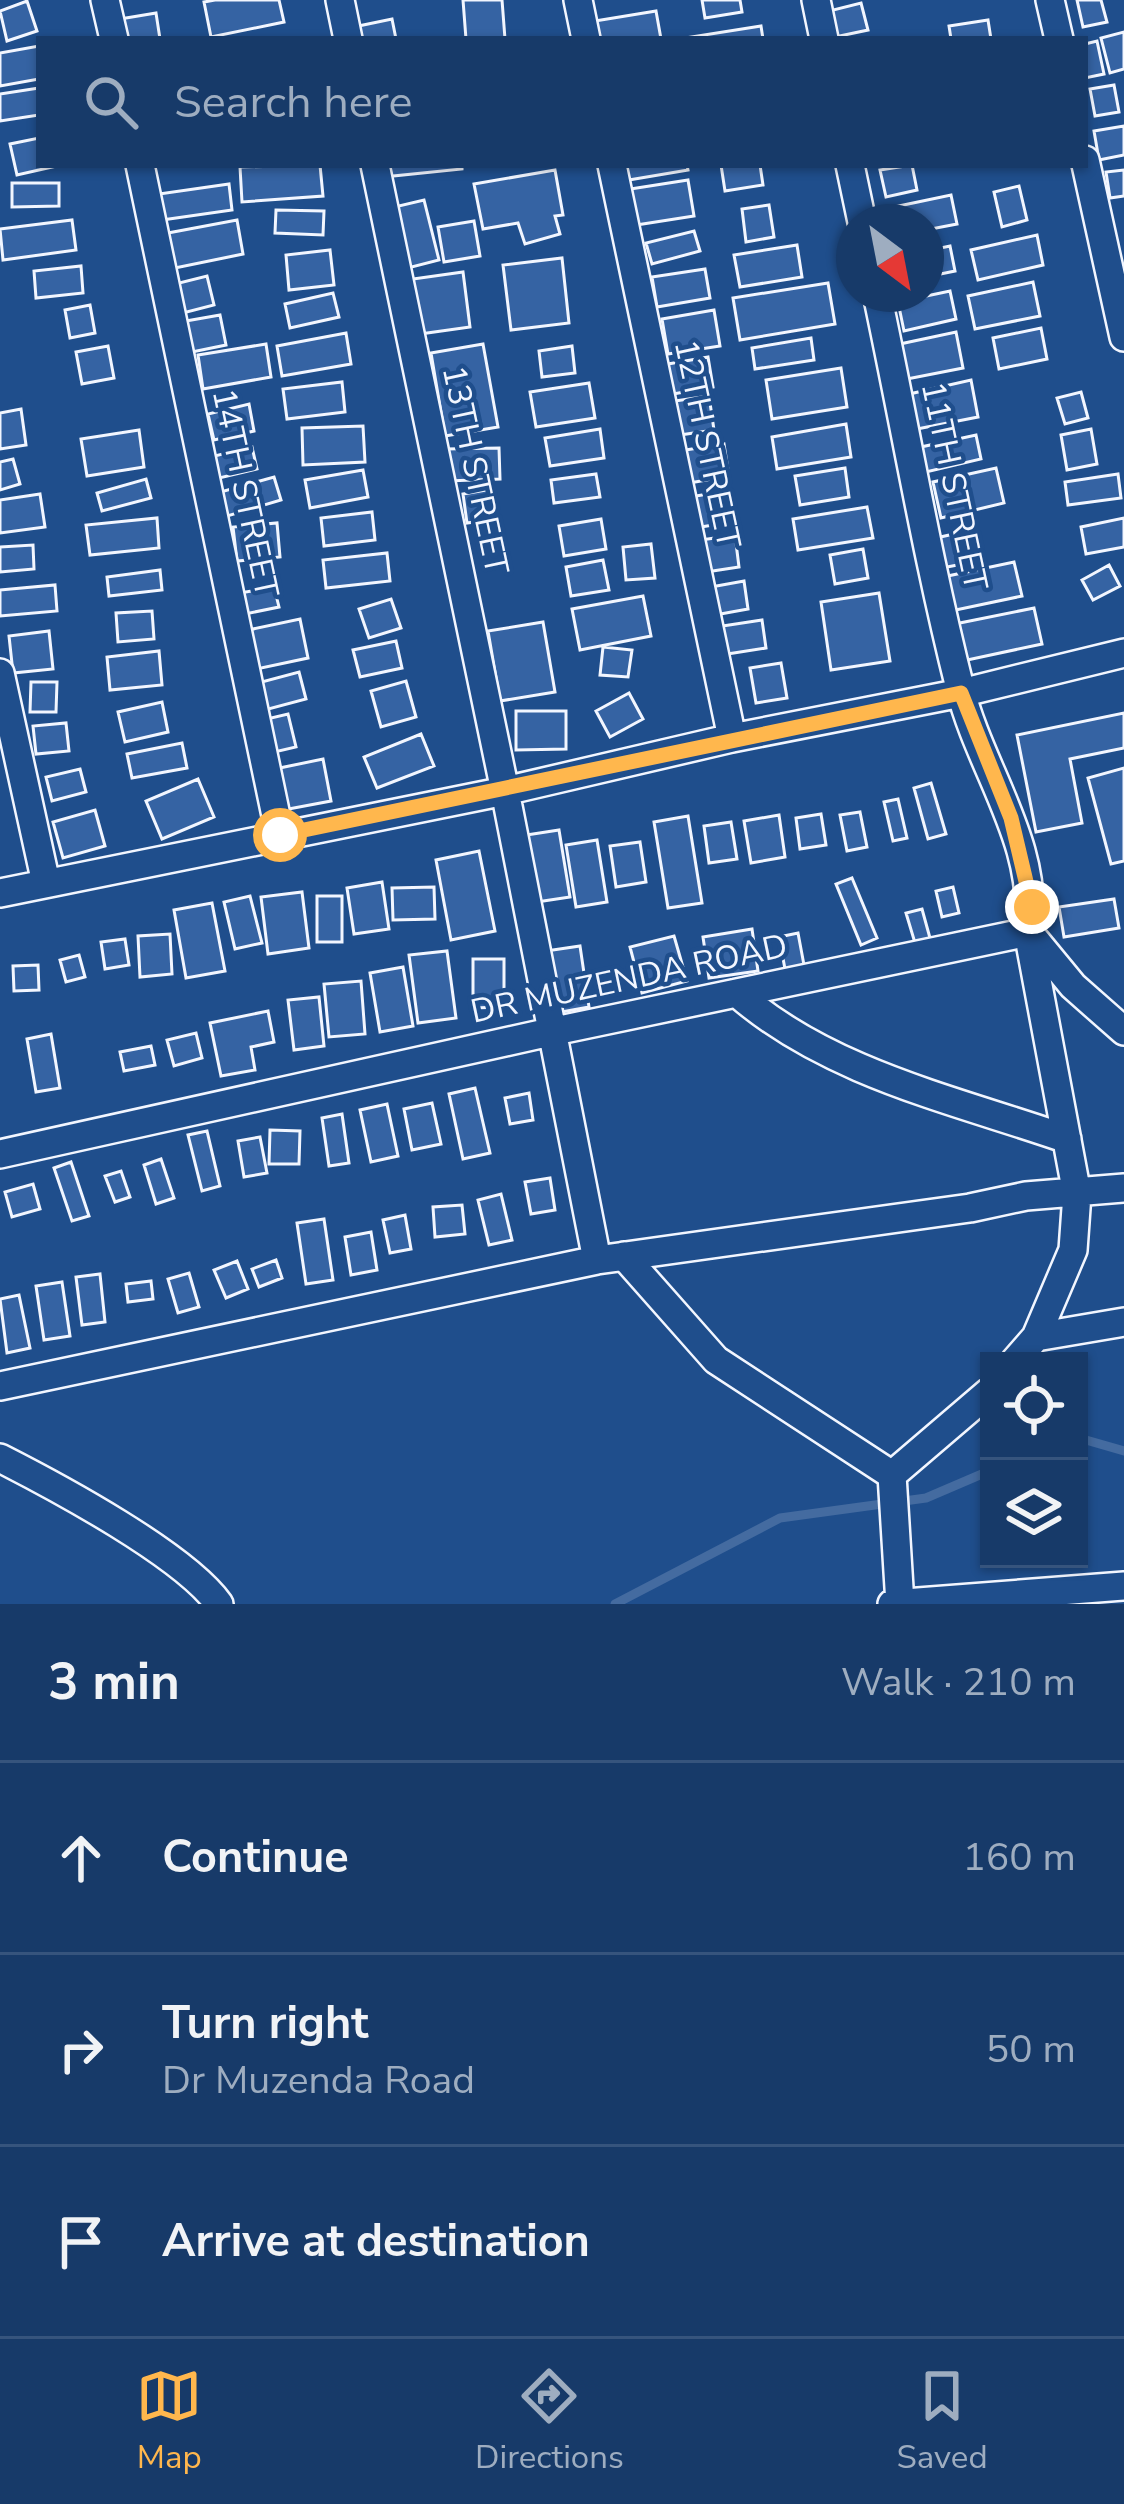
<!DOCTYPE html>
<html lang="en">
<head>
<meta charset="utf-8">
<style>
	:root { --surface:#173a69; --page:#20416f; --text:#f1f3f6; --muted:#9eadc0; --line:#36547d; --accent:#ffb74d }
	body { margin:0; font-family:"Nunito Sans",sans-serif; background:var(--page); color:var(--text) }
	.controls { position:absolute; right:36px; bottom:36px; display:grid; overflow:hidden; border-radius:0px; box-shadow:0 3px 9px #0004 }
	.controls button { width:108px; height:108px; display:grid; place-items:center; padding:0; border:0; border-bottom:3px solid var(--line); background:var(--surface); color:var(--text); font:60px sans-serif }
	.compass { position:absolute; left:836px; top:204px; width:108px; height:108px; border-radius:50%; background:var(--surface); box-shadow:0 3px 9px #0004; rotate:148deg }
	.stop { position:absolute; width:36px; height:36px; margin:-27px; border:9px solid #ffb74d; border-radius:50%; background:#fff }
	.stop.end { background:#ffb74d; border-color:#fff; box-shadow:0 3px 12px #0008 }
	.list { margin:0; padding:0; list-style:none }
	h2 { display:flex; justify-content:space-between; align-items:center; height:156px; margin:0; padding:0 48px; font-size:51px }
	h2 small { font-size:39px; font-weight:400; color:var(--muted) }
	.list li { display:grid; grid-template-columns:78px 1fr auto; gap:36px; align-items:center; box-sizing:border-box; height:192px; padding:0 48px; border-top:3px solid var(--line) }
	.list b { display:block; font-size:45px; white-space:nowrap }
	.list p { margin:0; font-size:39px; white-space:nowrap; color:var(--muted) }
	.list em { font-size:39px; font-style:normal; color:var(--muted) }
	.icon { flex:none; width:66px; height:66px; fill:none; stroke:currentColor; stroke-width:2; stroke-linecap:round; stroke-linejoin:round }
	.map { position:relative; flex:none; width:1124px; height:1604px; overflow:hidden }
	.search { position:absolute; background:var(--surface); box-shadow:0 3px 9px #0004; left:36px; right:36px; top:36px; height:132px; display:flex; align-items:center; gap:30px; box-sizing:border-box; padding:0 42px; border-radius:0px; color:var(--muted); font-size:45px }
	.sheet { height:732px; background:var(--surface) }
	nav { display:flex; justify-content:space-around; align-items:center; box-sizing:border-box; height:168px; border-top:3px solid var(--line); background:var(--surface); font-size:33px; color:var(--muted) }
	nav a { display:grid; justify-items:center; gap:6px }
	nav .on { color:var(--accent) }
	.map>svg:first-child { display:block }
</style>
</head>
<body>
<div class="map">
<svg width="1124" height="1604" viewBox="0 0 1124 1604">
	<rect width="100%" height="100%" fill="#1f4e8c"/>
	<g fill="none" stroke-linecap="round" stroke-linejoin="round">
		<path stroke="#446ba0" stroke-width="9" d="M1079,1438L1124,1451
			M615,1604L780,1518L926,1498L989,1471"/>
	</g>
	<path fill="#3563a3" stroke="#f2f6ff" stroke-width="3" d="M215,0H279L284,22L211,37L204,2Z
		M463,0H502L505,39H466Z
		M702,0H740L742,12L705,18Z
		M1077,0H1101L1107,22L1083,27Z
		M27,1L37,31L7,41L0,11Z
		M861,3L868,30L835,37L829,11Z
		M656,11L661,39H597L595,21Z
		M156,13L160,39H124L120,19Z
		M392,19L396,39H352L349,28Z
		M988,20L991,39H951L949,26Z
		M761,26L763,39H685V38Z
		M1124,32V69L1110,73L1101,38Z
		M1097,41L1104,74L1085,78V44Z
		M39,46V79L0,86V53Z
		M1114,85L1119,112L1095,116L1090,89Z
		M39,88V115L0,121V94Z
		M1124,126V155L1099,160L1094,131Z
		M39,138V165H61L17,175L10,144Z
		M320,165L323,196L242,202L240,167Z
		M382,165H462V169L383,177Z
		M621,165H687L688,170L623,181Z
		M721,165H760L763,185L725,191Z
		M912,165L917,190L886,197L880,170Z
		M555,170L563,215L555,216L560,234L525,244L518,223L483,229L474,184Z
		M1124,170V196L1110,198L1106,172Z
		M688,180L694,216L630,226L624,190Z
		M12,183H59V206L12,207Z
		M229,184L232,210L162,220L159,194Z
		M1019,186L1027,220L1002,227L994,192Z
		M951,195L957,224L926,230V222H877L875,211Z
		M424,200L439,260L404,269L390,208Z
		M769,205L774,237L746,242L742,209Z
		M276,210L324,211L323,235L275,233Z
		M72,220L76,250L3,260L0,229Z
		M237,220L243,254L175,268L168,233Z
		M474,221L480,256L444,262L438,227Z
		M694,231L700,251L652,264L646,243Z
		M1037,235L1043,265L978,280L971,250Z
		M797,245L802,277L740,287L734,255Z
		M950,246L955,271L926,277V251Z
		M330,250L334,285L289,290L286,255Z
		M562,258L569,323L511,330L503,265Z
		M81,266L83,293L36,298L34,271Z
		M705,269L710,298L657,307L652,277Z
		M463,272L470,327L420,334L413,279Z
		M207,276L214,305L183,313L175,284Z
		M1033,282L1040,316L975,329L968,296Z
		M828,283L835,324L740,340L733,298Z
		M950,291L956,319L904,331L898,302Z
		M333,293L339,317L290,328L285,304Z
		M90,305L95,333L70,338L65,310Z
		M714,310L720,346L668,354L662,319Z
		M220,315L226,345L192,352L186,321Z
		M1041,328L1047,359L999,369L993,338Z
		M956,332L963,368L907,379L900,344Z
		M346,333L351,364L282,376L277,346Z
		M811,338L814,360L755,369L752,348Z
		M266,344L271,377L203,389L198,355Z
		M483,344L498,427L445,436L431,353Z
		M108,346L114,378L82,384L76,352Z
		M572,346L575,373L542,377L539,351Z
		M708,357L713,387L673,394L668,364Z
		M841,368L847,407L772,419L766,380Z
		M971,380L978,417L912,430L905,395Z
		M342,382L345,412L287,419L283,389Z
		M589,383L595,418L536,427L530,392Z
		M1081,392L1088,418L1065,424L1057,398Z
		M709,396L714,430L680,435L675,401Z
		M249,404L254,431L214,440L208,414Z
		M21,409L26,445L0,449V413Z
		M846,424L851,457L777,469L772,437Z
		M363,426L365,462L303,465L302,428Z
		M600,429L604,458L550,466L545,438Z
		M1091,429L1097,464L1067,470L1061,435Z
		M139,430L144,467L87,476L81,439Z
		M976,435L981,459L926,472L921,447Z
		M724,444L729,476L684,484L679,451Z
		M252,447L257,469L215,479L210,457Z
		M499,448L500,479L447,481L446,449Z
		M13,459L20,484L0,490V462Z
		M845,468L849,497L800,505L795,476Z
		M996,468L1004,503L941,518L933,482Z
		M363,470L368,497L310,508L305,480Z
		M596,474L600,497L554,503L551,480Z
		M1118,474L1121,498L1068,505L1065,482Z
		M274,477L281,500L224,517L217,493Z
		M146,479L151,498L102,511L97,493Z
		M492,489L497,519L467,523L463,494Z
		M726,491L731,522L695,528L690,497Z
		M40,494L45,527L0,533V500Z
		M867,507L873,538L798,550L793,519Z
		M372,512L375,540L324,546L321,518Z
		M157,518L159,548L90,555L86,525Z
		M1124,518V547L1086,554L1081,527Z
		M601,519L606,549L564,556L559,526Z
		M277,523L280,557L237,561L233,527Z
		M976,529L983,560L942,568L936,538Z
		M735,535L739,567L706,572L701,540Z
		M651,544L655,578L626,580L623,547Z
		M33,545L34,569L0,572V547Z
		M863,549L868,578L835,584L830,555Z
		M387,553L390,581L326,588L323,560Z
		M603,560L609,590L571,596L566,567Z
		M1014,562L1022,596L951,611L943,577Z
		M1109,565L1120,586L1093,600L1082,580Z
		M160,570L162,590L109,596L107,577Z
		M744,581L748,609L715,615L711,587Z
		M55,585L57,611L0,616V590Z
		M274,587L279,607L245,614L240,593Z
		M879,593L890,661L831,670L821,602Z
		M643,596L651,636L580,650L572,609Z
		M391,599L401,628L369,638L359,609Z
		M1034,608L1042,644L958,662L950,625Z
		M152,611L154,639L118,642L116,613Z
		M300,619L308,658L247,671L239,632Z
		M762,620L766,648L721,655L716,627Z
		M543,622L555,692L500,701L488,631Z
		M49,631L53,669L13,673L9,636Z
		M396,641L402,668L360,677L353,650Z
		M603,647L632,650L628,677L600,675Z
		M159,651L162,685L110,690L107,657Z
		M781,663L787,698L756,703L750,668Z
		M299,672L306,699L261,711L254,684Z
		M406,681L416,717L381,727L371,691Z
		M31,682H57L56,712H30Z
		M629,693L643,719L610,737L596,711Z
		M162,702L168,732L125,742L118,712Z
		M516,711H566V749L516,750Z
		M1124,713V748L1070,759L1082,823L1036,832L1017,735Z
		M288,714L296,747L266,754L258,721Z
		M66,723L69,751L36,754L33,726Z
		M421,734L434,766L377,788L364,757Z
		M182,743L187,768L132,778L127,754Z
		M323,759L331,801L278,811L270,770Z
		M1124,768V861L1111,864L1088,778Z
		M80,769L86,792L52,801L46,777Z
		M198,779L214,817L162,839L146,801Z
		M931,783L946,834L928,839L914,788Z
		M898,799L907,838L893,841L884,802Z
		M95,810L105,846L63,858L53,822Z
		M860,812L867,847L847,851L840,815Z
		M821,814L826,845L800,849L796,818Z
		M779,815L785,857L751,863L744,821Z
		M688,816L702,903L668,908L654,822Z
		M731,822L737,859L709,863L704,826Z
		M559,830L570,897L530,903L520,836Z
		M597,840L607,902L576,907L566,845Z
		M640,842L646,882L616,887L610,846Z
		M479,851L495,931L451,940L436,860Z
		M852,878L877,938L861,945L836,884Z
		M382,882L389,929L354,934L347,888Z
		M434,887L435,919L393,920L392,888Z
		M953,887L959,913L942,917L936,891Z
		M302,892L309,948L268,954L261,897Z
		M250,896L262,943L235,949L224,902Z
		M317,896H342V942H317Z
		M1114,899L1119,928L1064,937L1059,907Z
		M212,903L225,971L186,978L174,910Z
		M922,909L933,949L918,953L906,913Z
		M752,929L758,971L709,978L703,937Z
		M798,933L804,965L785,969L779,937Z
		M170,934L172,974L140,977L138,936Z
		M674,936L687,981L642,993L630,947Z
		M125,939L129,965L105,969L101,942Z
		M580,946L589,1007L556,1013L546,951Z
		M447,951L456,1018L418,1023L409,955Z
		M79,955L85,977L66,982L60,960Z
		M473,959H504V1007L473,1008Z
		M38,965L39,990L14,991L13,966Z
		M403,967L413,1026L380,1032L370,973Z
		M361,981L365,1034L329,1037L324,984Z
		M319,997L324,1046L294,1050L288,1000Z
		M268,1011L274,1042L251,1047L255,1070L221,1076L210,1023Z
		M196,1033L202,1058L174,1066L167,1040Z
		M51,1034L60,1088L36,1092L27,1039Z
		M151,1046L155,1065L124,1071L120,1052Z
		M475,1088L490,1153L463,1159L449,1094Z
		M529,1093L533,1120L510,1124L505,1098Z
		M432,1103L441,1144L412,1150L404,1109Z
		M387,1104L398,1156L371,1162L360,1110Z
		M342,1114L349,1163L329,1166L322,1118Z
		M270,1130L300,1131L299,1164H269Z
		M207,1131L220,1186L202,1191L188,1135Z
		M260,1137L267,1173L244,1177L238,1141Z
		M161,1159L174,1198L156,1204L144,1165Z
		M71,1162L89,1216L72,1221L54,1168Z
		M121,1171L130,1197L115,1202L105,1176Z
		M550,1178L555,1210L531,1214L525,1182Z
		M33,1184L40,1209L12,1217L5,1192Z
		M501,1194L512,1240L489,1245L478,1200Z
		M462,1205L465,1234L435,1237L433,1207Z
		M405,1215L411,1249L390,1253L383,1220Z
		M324,1219L333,1280L306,1284L297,1223Z
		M371,1232L377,1270L351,1275L345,1237Z
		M276,1260L282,1278L259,1287L252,1269Z
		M237,1261L248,1289L226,1298L214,1270Z
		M189,1273L199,1307L178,1313L168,1279Z
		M100,1274L105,1322L82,1325L76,1277Z
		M151,1281L153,1299L128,1302L126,1284Z
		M62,1282L70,1336L44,1340L36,1286Z
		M19,1295L30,1348L7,1353L0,1299Z"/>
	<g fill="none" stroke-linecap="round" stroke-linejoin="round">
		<g stroke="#f2f6ff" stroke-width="32">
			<path id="minor" d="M105,0L114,39
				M340,0L348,39
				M578,0L586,39
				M816,0L824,39
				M1050,0L1059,39
				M1085,160L1124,337
				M140,165L280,835
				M612,165L732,738
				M850,165L862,222
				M0,673L46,883
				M0,893L505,791L732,738L961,693L1124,653
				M1031,935L1073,986L1124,1031
				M737,993C828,1073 955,1100 1067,1139
				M0,1154L550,1032L1028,932C1040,844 980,770 960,688C927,558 905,425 877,294
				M624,1256L716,1360L892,1475
				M597,1260L970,1208L1026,1196L1124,1188
				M1036,1337L1124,1322
				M1015,1361L1036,1337L1073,1250L1077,1194L1028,932
				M0,1386L597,1260L505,791L375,165
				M0,1458C57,1487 184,1555 219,1604
				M892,1475L900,1604
				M892,1475L989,1392
				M892,1604L1124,1586"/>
		</g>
		<use href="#minor" stroke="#1f4e8c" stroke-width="27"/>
	</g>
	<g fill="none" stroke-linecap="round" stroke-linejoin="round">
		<path stroke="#ffb74d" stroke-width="15" d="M280,835L961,693L1011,818L1032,907"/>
	</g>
	<g text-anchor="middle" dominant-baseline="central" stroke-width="9" stroke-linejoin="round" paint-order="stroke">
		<g font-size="33" fill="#f2f6ff" stroke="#1f4e8c">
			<text transform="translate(707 444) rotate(78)">12TH STREET</text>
			<text transform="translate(475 470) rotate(78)">13TH STREET</text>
			<text transform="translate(954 486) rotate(78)">11TH STREET</text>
			<text transform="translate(245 493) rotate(78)">14TH STREET</text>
			<text transform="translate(629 979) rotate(-12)">DR MUZENDA ROAD</text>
		</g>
	</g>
</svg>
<div class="controls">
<button><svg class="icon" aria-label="locate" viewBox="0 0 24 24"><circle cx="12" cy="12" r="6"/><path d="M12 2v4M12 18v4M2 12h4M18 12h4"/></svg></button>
<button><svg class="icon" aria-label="layers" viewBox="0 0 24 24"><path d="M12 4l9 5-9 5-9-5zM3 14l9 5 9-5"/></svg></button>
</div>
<svg class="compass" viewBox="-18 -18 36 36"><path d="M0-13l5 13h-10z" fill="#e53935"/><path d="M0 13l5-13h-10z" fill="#9eadc0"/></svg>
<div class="stop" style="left:280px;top:835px"></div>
<div class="stop end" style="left:1032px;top:907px"></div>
<div class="search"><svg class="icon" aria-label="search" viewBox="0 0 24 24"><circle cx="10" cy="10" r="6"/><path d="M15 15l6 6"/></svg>Search here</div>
</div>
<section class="sheet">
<h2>3 min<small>Walk · 210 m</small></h2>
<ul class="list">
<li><svg class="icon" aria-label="ahead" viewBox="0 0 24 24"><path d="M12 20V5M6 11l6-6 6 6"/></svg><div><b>Continue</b></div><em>160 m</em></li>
<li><svg class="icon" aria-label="right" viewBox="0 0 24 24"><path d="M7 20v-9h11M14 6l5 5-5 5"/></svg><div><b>Turn right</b><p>Dr Muzenda Road</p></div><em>50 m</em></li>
<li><svg class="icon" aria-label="arrive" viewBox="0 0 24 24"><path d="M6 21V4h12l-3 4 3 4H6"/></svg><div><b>Arrive at destination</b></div></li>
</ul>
</section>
<nav>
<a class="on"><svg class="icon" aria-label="map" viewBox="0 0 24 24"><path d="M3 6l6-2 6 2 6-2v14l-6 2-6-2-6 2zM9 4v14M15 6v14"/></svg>Map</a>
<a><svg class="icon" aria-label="directions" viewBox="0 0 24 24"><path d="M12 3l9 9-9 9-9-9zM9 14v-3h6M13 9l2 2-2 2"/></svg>Directions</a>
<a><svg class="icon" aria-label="saved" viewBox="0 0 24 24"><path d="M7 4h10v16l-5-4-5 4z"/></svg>Saved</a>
</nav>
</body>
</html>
